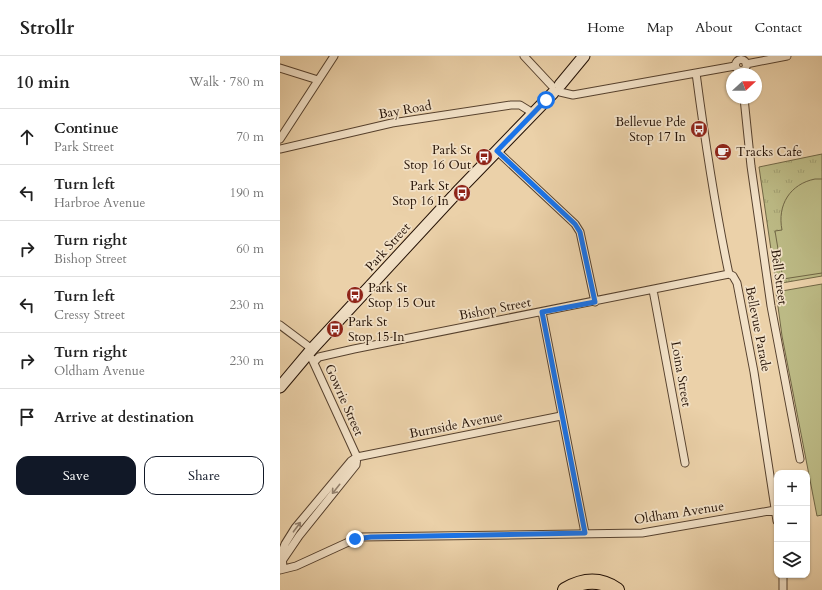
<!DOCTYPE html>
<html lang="en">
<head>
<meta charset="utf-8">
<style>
	:root { --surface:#fff; --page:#f2f2f2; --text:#222; --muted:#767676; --line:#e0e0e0; --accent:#111827 }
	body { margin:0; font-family:Cardo,serif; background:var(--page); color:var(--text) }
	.controls { position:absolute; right:12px; bottom:12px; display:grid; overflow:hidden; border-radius:8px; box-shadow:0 1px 3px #0004 }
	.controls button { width:36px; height:36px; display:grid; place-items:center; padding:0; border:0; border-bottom:1px solid var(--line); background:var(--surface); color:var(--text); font:20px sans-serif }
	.compass { position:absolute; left:446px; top:12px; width:36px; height:36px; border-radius:50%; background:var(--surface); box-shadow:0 1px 3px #0004; rotate:69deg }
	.stop { position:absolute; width:12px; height:12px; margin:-9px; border:3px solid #1a73e8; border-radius:50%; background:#fff }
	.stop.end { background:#1a73e8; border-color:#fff; box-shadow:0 1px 4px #0008 }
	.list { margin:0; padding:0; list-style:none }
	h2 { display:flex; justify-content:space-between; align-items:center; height:52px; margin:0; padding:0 16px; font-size:17px }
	h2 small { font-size:13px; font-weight:400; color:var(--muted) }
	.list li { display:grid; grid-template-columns:26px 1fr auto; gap:12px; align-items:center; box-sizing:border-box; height:56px; padding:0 16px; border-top:1px solid var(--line) }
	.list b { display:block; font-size:15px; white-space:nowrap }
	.list p { margin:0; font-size:13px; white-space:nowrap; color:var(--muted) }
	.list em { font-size:13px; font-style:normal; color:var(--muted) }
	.actions { display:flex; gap:8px; padding:12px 16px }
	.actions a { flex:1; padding:9px 0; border:1px solid var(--accent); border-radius:12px; text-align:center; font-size:14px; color:var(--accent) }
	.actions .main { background:var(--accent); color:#fff }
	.icon { flex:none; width:22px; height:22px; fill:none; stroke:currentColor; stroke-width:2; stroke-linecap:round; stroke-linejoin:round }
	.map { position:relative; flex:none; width:542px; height:534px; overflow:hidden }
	header { display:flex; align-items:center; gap:24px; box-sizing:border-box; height:56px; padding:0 20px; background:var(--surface); border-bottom:1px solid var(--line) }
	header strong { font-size:19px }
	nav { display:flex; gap:22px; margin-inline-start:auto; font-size:14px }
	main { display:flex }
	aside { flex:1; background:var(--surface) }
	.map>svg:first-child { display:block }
</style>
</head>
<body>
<header>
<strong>Strollr</strong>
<nav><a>Home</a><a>Map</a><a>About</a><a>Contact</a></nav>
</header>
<main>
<aside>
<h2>10 min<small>Walk · 780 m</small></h2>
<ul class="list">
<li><svg class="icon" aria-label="ahead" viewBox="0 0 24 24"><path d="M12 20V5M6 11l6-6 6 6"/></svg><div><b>Continue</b><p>Park Street</p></div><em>70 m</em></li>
<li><svg class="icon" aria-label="left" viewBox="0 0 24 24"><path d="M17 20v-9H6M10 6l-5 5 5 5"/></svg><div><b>Turn left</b><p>Harbroe Avenue</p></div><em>190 m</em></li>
<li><svg class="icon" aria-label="right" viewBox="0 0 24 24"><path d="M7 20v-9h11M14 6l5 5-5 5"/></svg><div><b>Turn right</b><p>Bishop Street</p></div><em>60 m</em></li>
<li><svg class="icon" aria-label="left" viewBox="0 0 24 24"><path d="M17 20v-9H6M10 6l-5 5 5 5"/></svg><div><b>Turn left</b><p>Cressy Street</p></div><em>230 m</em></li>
<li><svg class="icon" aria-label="right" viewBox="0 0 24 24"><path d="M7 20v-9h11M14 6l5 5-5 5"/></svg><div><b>Turn right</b><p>Oldham Avenue</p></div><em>230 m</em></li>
<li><svg class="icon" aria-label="arrive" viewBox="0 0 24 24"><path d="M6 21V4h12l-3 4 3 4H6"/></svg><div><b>Arrive at destination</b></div></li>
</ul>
<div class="actions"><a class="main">Save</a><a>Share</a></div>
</aside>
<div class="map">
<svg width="542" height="534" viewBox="0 0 542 534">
	<defs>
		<pattern id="park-tufts" width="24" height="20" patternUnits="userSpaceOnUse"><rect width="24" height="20" fill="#bcba85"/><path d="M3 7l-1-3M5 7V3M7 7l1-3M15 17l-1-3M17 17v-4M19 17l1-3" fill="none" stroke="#a19f71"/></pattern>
	</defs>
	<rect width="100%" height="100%" fill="#ebd1a9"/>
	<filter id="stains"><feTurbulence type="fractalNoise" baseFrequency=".005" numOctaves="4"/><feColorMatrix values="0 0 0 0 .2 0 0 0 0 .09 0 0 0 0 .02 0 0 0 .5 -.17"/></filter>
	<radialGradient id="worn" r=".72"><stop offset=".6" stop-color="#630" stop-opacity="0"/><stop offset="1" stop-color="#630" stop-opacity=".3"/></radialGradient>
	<path fill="url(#park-tufts)" stroke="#706645" d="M542,98V220L496,228L479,111Z"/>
	<path fill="#bcba85" stroke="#706645" d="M535,123H542V217L503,223L495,175L502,174C497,149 510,128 535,123Z
		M542,228V459L537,460L502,280L496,236Z"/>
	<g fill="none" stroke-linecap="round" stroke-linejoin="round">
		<g stroke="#56412e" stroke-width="9">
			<path id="street" d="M244,0L272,30
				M455.5 9a5.5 5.5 0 1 1 11 0a5.5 5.5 0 1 1-11 0Z
				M466,8L507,0
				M0,12L38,24
				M416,17C425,85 435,152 449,218L453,220L457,227L474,316L497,465
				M280,36L293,39L455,10
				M464,42L471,110L491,250L520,403
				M0,83L54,0
				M0,93L112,67L231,49H240L253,57
				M217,95L295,168L300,176L315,246
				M373,234L405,407
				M262,256L305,477
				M0,269L32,293
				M32,303L77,401
				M34,306L39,301L74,293L449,218
				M2,505L19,480L76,409L77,401
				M3,513L2,496L5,488L15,472L71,405L77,401L281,360
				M0,514L16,510L75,483L81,481L362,477L495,454
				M503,519V534"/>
		</g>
		<g stroke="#241105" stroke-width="13">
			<path id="secondary" d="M280,29L304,0
				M0,331L32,293L180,133L273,37"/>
		</g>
		<g stroke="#241105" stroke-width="16">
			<path id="highway" d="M285,534C302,524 320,522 337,534"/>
		</g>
		<use href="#street" stroke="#f2e1c7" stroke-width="7"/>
		<use href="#secondary" stroke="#f2e1c7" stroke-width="11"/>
		<use href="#highway" stroke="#ebd1a9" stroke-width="14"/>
	</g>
	<defs><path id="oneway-shaft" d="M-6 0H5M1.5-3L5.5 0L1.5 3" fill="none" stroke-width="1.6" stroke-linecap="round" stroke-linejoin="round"/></defs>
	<g stroke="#958370">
		<use href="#oneway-shaft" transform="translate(56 433) rotate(129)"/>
		<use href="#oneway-shaft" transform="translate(17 471) rotate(-53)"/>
	</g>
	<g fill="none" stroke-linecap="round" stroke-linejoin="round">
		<path stroke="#1a73e8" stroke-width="5" d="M75,483L91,481L305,477L262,256L315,246L300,176L295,168L217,95L266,44"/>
	</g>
	<defs>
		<g id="bus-disc" transform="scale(0.9)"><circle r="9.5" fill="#8f2418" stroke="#f2e1c7"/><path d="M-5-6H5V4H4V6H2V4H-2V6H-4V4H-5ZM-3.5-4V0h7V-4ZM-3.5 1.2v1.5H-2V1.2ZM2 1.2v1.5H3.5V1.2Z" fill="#fff"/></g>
		<g id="cafe-disc" transform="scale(0.9)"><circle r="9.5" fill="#8f2418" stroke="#f2e1c7"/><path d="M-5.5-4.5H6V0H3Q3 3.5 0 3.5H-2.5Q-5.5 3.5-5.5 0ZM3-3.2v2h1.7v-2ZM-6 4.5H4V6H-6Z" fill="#fff"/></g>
	</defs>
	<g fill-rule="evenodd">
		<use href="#bus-disc" x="419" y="73"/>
		<use href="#cafe-disc" x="443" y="96"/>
		<use href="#bus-disc" x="204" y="101"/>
		<use href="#bus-disc" x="182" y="137"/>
		<use href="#bus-disc" x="75" y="239"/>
		<use href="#bus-disc" x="55" y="273"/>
	</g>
	<g text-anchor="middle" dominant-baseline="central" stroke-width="3.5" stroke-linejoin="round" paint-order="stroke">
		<g font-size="13" fill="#241105" stroke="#f2e1c7">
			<text transform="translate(125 54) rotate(-10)">Bay Road</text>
			<text transform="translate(108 191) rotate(-48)">Park Street</text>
			<text transform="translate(499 221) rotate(82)">Bell Street</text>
			<text transform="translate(215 253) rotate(-11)">Bishop Street</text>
			<text transform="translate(478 273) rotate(79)">Bellevue Parade</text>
			<text transform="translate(401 318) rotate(80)">Loina Street</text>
			<text transform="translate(64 344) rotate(66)">Gowrie Street</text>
			<text transform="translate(176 369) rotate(-11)">Burnside Avenue</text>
			<text transform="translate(399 457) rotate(-9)">Oldham Avenue</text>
		</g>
		<g font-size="13" fill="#241105" stroke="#f2e1c7" text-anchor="end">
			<text x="406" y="66">Bellevue Pde<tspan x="406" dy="15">Stop 17 In</tspan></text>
			<text x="191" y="94">Park St<tspan x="191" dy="15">Stop 16 Out</tspan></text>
			<text x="456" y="96" text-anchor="start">Tracks Cafe</text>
			<text x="169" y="130">Park St<tspan x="169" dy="15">Stop 16 In</tspan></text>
			<text x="88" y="232" text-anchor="start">Park St<tspan x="88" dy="15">Stop 15 Out</tspan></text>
			<text x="68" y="266" text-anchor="start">Park St<tspan x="68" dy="15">Stop 15 In</tspan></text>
		</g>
	</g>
	<rect width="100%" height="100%" filter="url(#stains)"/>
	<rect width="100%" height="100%" fill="url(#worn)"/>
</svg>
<div class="controls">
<button>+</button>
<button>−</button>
<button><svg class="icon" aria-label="layers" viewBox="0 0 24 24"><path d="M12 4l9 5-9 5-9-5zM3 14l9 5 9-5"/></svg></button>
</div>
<svg class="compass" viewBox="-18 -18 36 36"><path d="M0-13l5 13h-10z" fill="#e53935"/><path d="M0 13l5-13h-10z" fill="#767676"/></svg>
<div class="stop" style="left:266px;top:44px"></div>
<div class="stop end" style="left:75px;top:483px"></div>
</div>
</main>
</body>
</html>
